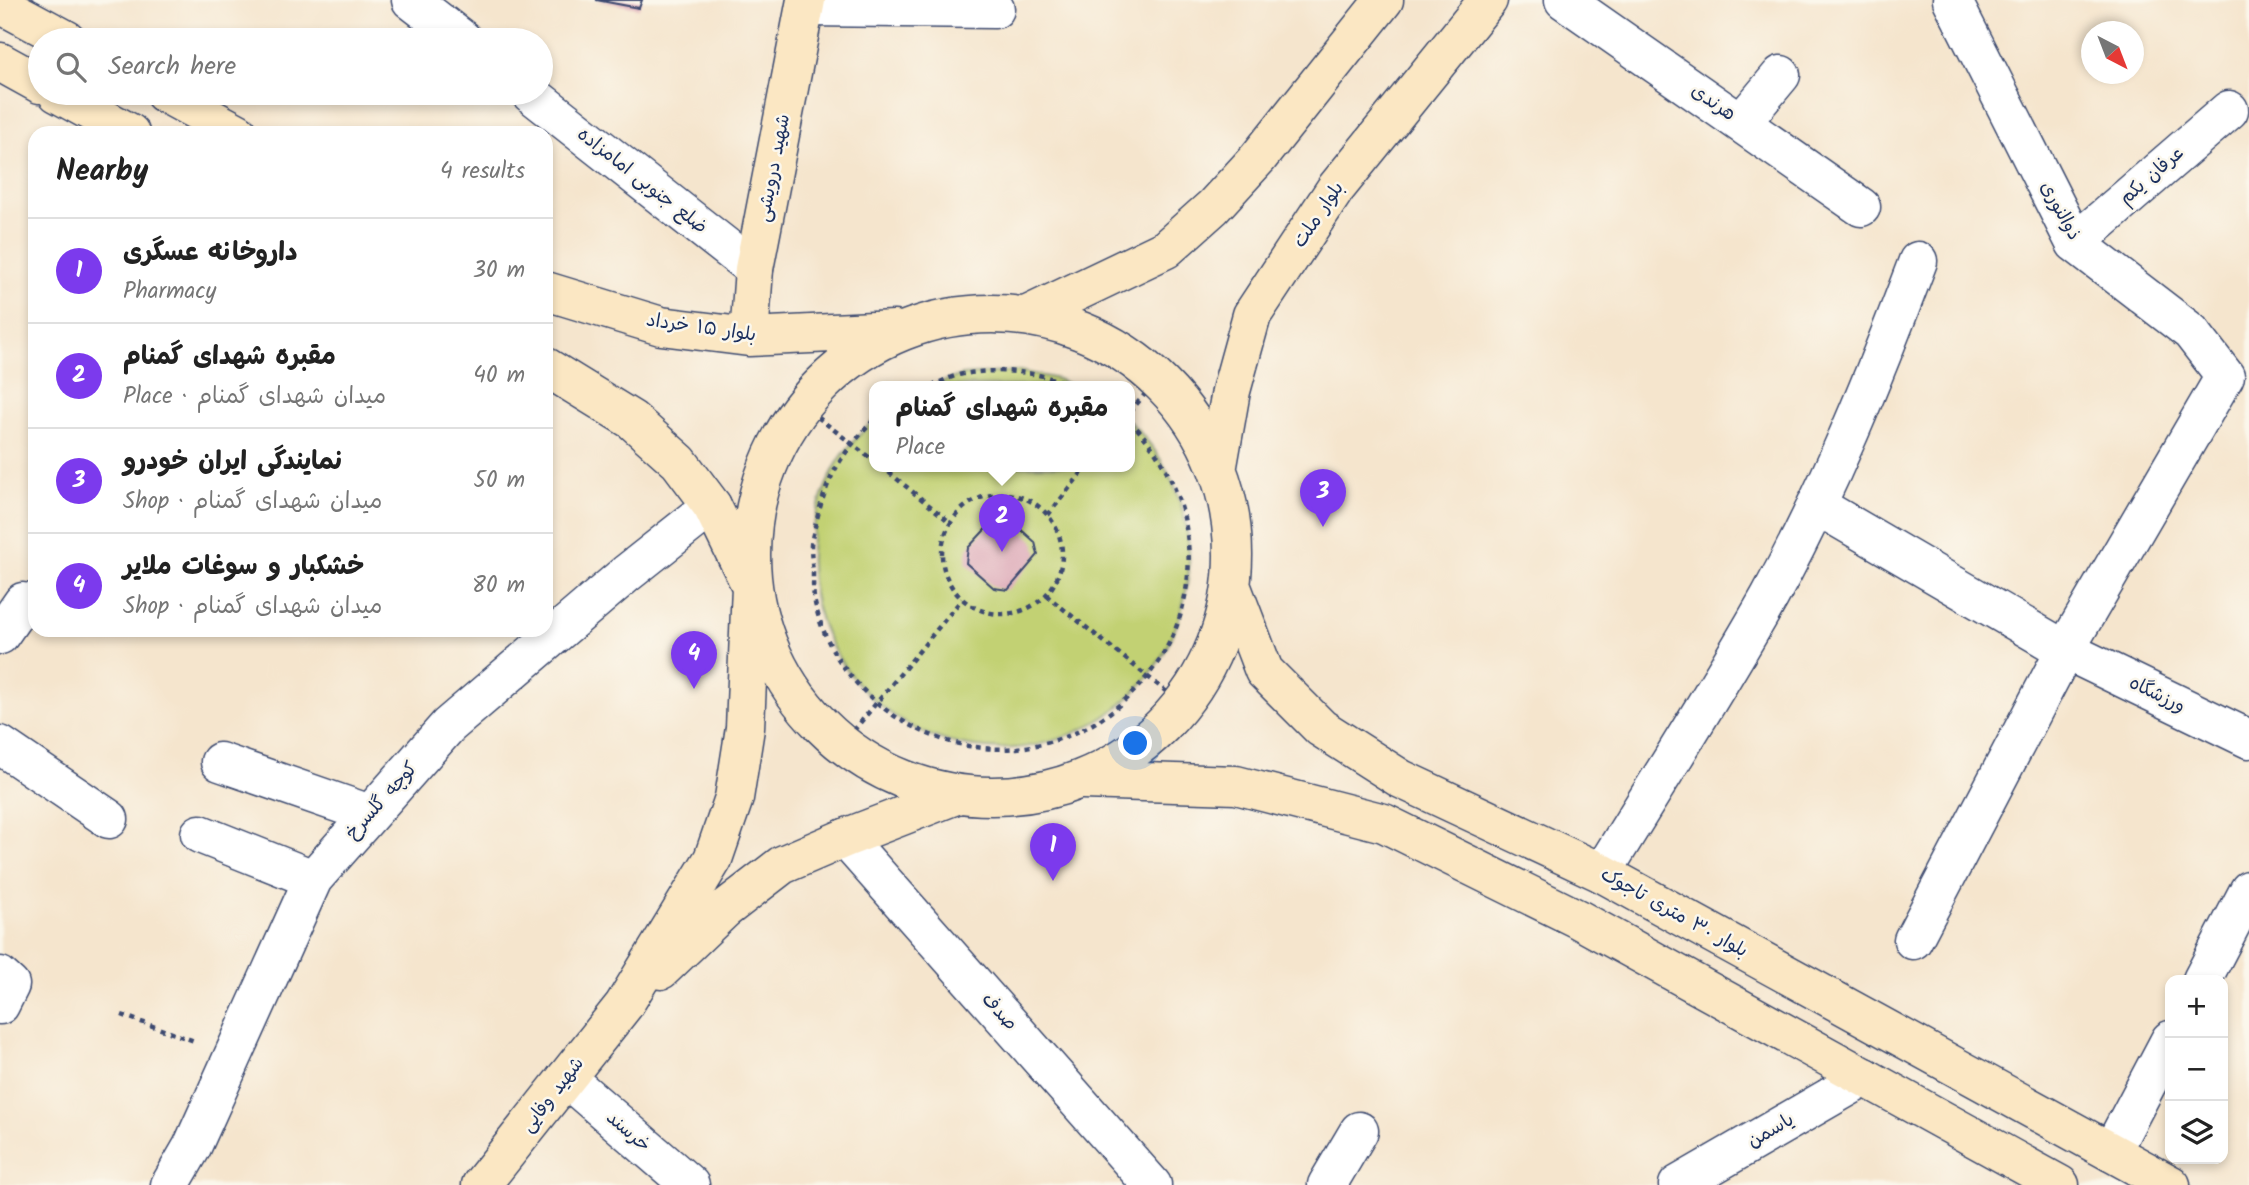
<!DOCTYPE html>
<html lang="en">
<head>
<meta charset="utf-8">
<style>
	:root { --surface:#fff; --page:#f6f6f6; --text:#222; --muted:#767676; --line:#e0e0e0; --accent:#7c3aed }
	body { margin:0; font-family:Kalam,"Playpen Sans Arabic",sans-serif; background:var(--page); color:var(--text) }
	.controls { position:absolute; right:21px; bottom:21px; display:grid; overflow:hidden; border-radius:14px; box-shadow:0 4px 10px #0003 }
	.controls button { width:63px; height:63px; display:grid; place-items:center; padding:0; border:0; border-bottom:2px solid var(--line); background:var(--surface); color:var(--text); font:35px sans-serif }
	.compass { position:absolute; left:2081px; top:21px; width:63px; height:63px; border-radius:50%; background:var(--surface); box-shadow:0 4px 10px #0003; rotate:138deg }
	.you { position:absolute; left:1136px; top:744px; width:24px; height:24px; margin:-18px; border:5px solid #fff; border-radius:50%; background:#1a73e8; box-shadow:0 0 0 10px #1a73e833 }
	.badge { display:grid; place-items:center; width:46px; height:46px; border-radius:50%; background:var(--accent); color:#fff; font-size:23px; font-weight:700 }
	.pin { position:absolute; translate:-50% -58px; filter:drop-shadow(0 2px 4px #0008) }
	.pin::after { content:''; position:absolute; top:37px; width:24px; height:21px; background:inherit; clip-path:polygon(0 0,100% 0,50% 100%) }
	.popup { position:absolute; left:869px; top:381px; width:266px; height:91px; box-sizing:border-box; display:grid; place-content:center; border-radius:14px; background:var(--surface); filter:drop-shadow(0 2px 5px #0005); font-size:23px; white-space:nowrap; color:var(--muted) }
	.popup b { font-size:26px; color:var(--text) }
	.popup::after { content:''; position:absolute; left:50%; top:100%; margin-left:-14px; border:14px solid transparent; border-top-color:var(--surface) }
	.list { margin:0; padding:0; list-style:none }
	h2 { display:flex; justify-content:space-between; align-items:center; height:91px; margin:0; padding:0 28px; font-size:30px }
	h2 small { font-size:23px; font-weight:400; color:var(--muted) }
	.list li { display:grid; grid-template-columns:46px 1fr auto; gap:21px; align-items:center; box-sizing:border-box; height:105px; padding:0 28px; border-top:2px solid var(--line) }
	.list b { display:block; font-size:26px; white-space:nowrap }
	.list p { margin:0; font-size:23px; white-space:nowrap; color:var(--muted) }
	.list em { font-size:23px; font-style:normal; color:var(--muted) }
	.icon { flex:none; width:38px; height:38px; fill:none; stroke:currentColor; stroke-width:2; stroke-linecap:round; stroke-linejoin:round }
	.map { position:relative; flex:none; width:2249px; height:1185px; overflow:hidden }
	.search { position:absolute; background:var(--surface); box-shadow:0 4px 10px #0003; left:28px; top:28px; width:525px; height:77px; display:flex; align-items:center; gap:18px; box-sizing:border-box; padding:0 24px; border-radius:38px; color:var(--muted); font-size:26px }
	.panel { position:absolute; background:var(--surface); box-shadow:0 4px 10px #0003; left:28px; top:126px; width:525px; height:511px; border-radius:21px }
	.map>svg:first-child { display:block }
</style>
</head>
<body>
<div class="map">
<svg width="2249" height="1185" viewBox="0 0 2249 1185">
	<rect width="100%" height="100%" fill="#fbf7ec"/>
	<filter id="ink" filterUnits="userSpaceOnUse"><feTurbulence type="fractalNoise" baseFrequency=".0143" numOctaves="2"/><feDisplacementMap in="SourceGraphic" scale="14" xChannelSelector="R" yChannelSelector="G"/><feConvolveMatrix kernelMatrix="1 2 1 2 8 2 1 2 1" color-interpolation-filters="sRGB"/></filter>
	<filter id="wash" filterUnits="userSpaceOnUse"><feTurbulence type="fractalNoise" baseFrequency=".00686" numOctaves="4" result="noise"/><feDisplacementMap in="SourceGraphic" scale="28" xChannelSelector="R" yChannelSelector="G"/><feGaussianBlur stdDeviation="1.57" result="paint"/><feColorMatrix in="noise" values="0 0 0 0 0 0 0 0 0 0 0 0 0 0 0 0 0 1.4 0 .05"/><feComposite in="paint" operator="in"/></filter>
	<g filter="url(#wash)">
		<rect width="100%" height="100%" fill="#f5e5cd"/>
		<path fill="#c2d173" stroke="#6e8068" stroke-width="2" d="M1019,371L1057,379L1073,386H931L962,375Z
			M874,420V466H1130V422C1176,466 1199,533 1185,596C1174,648 1143,695 1096,722C929,817 745,640 834,469C844,450 859,435 874,420Z"/>
		<g id="blocks">
			<path fill="#d89caf" d="M596,0H642L639,8Z
				M1008,518L1035,542L1038,555L1008,590L994,588L966,563L968,548L994,520Z"/>
		</g>
	</g>
	<g filter="url(#ink)">
		<use href="#blocks" fill-opacity="0" stroke="#3c4a6f" stroke-width="2"/>
		<g fill="none" stroke-linecap="round" stroke-linejoin="round">
			<g stroke="#3c4a6f" stroke-width="41">
				<path id="street" d="M411,0L463,40
					M1564,0L1861,207
					M806,7L995,9
					M530,93L754,269
					M1741,123L1781,75
					M2075,243L2229,110
					M1816,505L2065,650L2249,739
					M0,635L23,602
					M0,745L109,819
					M220,762L370,814
					M200,834L313,879
					M845,838L1152,1185
					M1602,873C1658,781 1717,690 1770,596C1829,489 1875,375 1918,261
					M1913,940L2065,650L2225,376L2191,332L2075,243L1952,0
					M0,976L10,985L0,1005
					M2202,980L2249,890
					M566,1078L690,1185
					M2111,1152L2170,1040
					M170,1185L192,1147L313,879L448,726L626,574L712,506
					M1327,1185L1359,1131
					M1678,1185L1865,1077"/>
			</g>
			<g stroke="#3c4a6f" stroke-width="41">
				<path id="secondary" d="M0,4L67,40
					M0,62L40,84
					M57,93L130,133
					M164,93L238,133
					M546,291L661,326L749,337L894,330
					M751 555a241 241 0 1 1 482 0a241 241 0 1 1-482 0Z
					M1028,315L1166,249L1213,207L1258,158L1384,0
					M749,337L754,269L806,0
					M1218,465L1231,391L1252,315L1336,188L1488,0
					M1233,590L1264,671L1321,728L1401,779L1602,873L2171,1185
					M1083,780L1236,785L1384,823L1578,919L2060,1185
					M661,970L725,909L782,865L845,838L956,795
					M481,1185L624,1005L713,859L734,798L745,728L751,586L712,506L679,462L632,420L546,367"/>
			</g>
			<path stroke="#3c4a6f" stroke-width="4.5" stroke-dasharray="5 5" stroke-linecap="butt" d="M931,386C941,382 952,376 963,374C1000,368 1039,371 1073,386
				M802,405L874,461
				M1130,412L1159,377
				M874,420C843,452 828,474 817,519C815,527 812,536 811,545C811,553 812,563 813,571C813,580 813,589 814,598C831,690 925,757 1017,748C1054,744 1089,731 1118,706C1151,678 1175,643 1184,601C1199,534 1177,469 1130,421
				M881,466L951,523
				M942 554a60 60 0 1 1 120 0a60 60 0 1 1-120 0Z
				M1048,515L1087,466
				M1046,595L1183,705
				M841,746L962,599
				M122,1015L197,1042"/>
			<use href="#street" stroke="#fff" stroke-width="38"/>
			<use href="#secondary" stroke="#fbe7c3" stroke-width="38"/>
		</g>
	</g>
	<g text-anchor="middle" dominant-baseline="central" stroke-width="5" stroke-linejoin="round" paint-order="stroke">
		<g font-size="19" fill="#1b2f5e" stroke="#fbf7ec">
			<text transform="translate(1713 103) rotate(35)">هرندی</text>
			<text transform="translate(774 168) rotate(-79)">شهید درویشی</text>
			<text transform="translate(2152 176) rotate(-41)">عرفان یکم</text>
			<text transform="translate(642 181) rotate(38)">ضلع جنوبی امامزاده</text>
			<text transform="translate(2060 211) rotate(61)">ذوالنوری</text>
			<text transform="translate(1319 215) rotate(-56)">بلوار ملت</text>
			<text transform="translate(701 328) rotate(8)">بلوار ۱۵ خرداد</text>
			<text transform="translate(2157 695) rotate(26)">ورزشگاه</text>
			<text transform="translate(382 801) rotate(-48)">کوچه گلسرخ</text>
			<text transform="translate(1674 913) rotate(29)">بلوار ۳۰ متری تاجوک</text>
			<text transform="translate(999 1012) rotate(48)">صدف</text>
			<text transform="translate(553 1095) rotate(-52)">شهید وفایی</text>
			<text transform="translate(1771 1131) rotate(-30)">یاسمن</text>
			<text transform="translate(628 1132) rotate(41)">خرسند</text>
		</g>
	</g>
</svg>
<div class="controls">
<button>+</button>
<button>−</button>
<button><svg class="icon" aria-label="layers" viewBox="0 0 24 24"><path d="M12 4l9 5-9 5-9-5zM3 14l9 5 9-5"/></svg></button>
</div>
<svg class="compass" viewBox="-18 -18 36 36"><path d="M0-13l5 13h-10z" fill="#e53935"/><path d="M0 13l5-13h-10z" fill="#767676"/></svg>
<div class="you"></div>
<div class="pin badge" style="left:1053px;top:881px">1</div>
<div class="pin badge" style="left:1002px;top:552px">2</div>
<div class="popup"><b>مقبره شهدای گمنام</b>Place</div>
<div class="pin badge" style="left:1323px;top:527px">3</div>
<div class="pin badge" style="left:694px;top:689px">4</div>
<div class="search"><svg class="icon" aria-label="search" viewBox="0 0 24 24"><circle cx="10" cy="10" r="6"/><path d="M15 15l6 6"/></svg>Search here</div>
<section class="panel">
<h2>Nearby<small>4 results</small></h2>
<ul class="list">
<li><span class="badge">1</span><div><b>داروخانه عسگری</b><p>Pharmacy</p></div><em>30 m</em></li>
<li><span class="badge">2</span><div><b>مقبره شهدای گمنام</b><p>Place · میدان شهدای گمنام</p></div><em>40 m</em></li>
<li><span class="badge">3</span><div><b>نمایندگی ایران خودرو</b><p>Shop · میدان شهدای گمنام</p></div><em>50 m</em></li>
<li><span class="badge">4</span><div><b>خشکبار و سوغات ملایر</b><p>Shop · میدان شهدای گمنام</p></div><em>80 m</em></li>
</ul>
</section>
</div>
</body>
</html>
